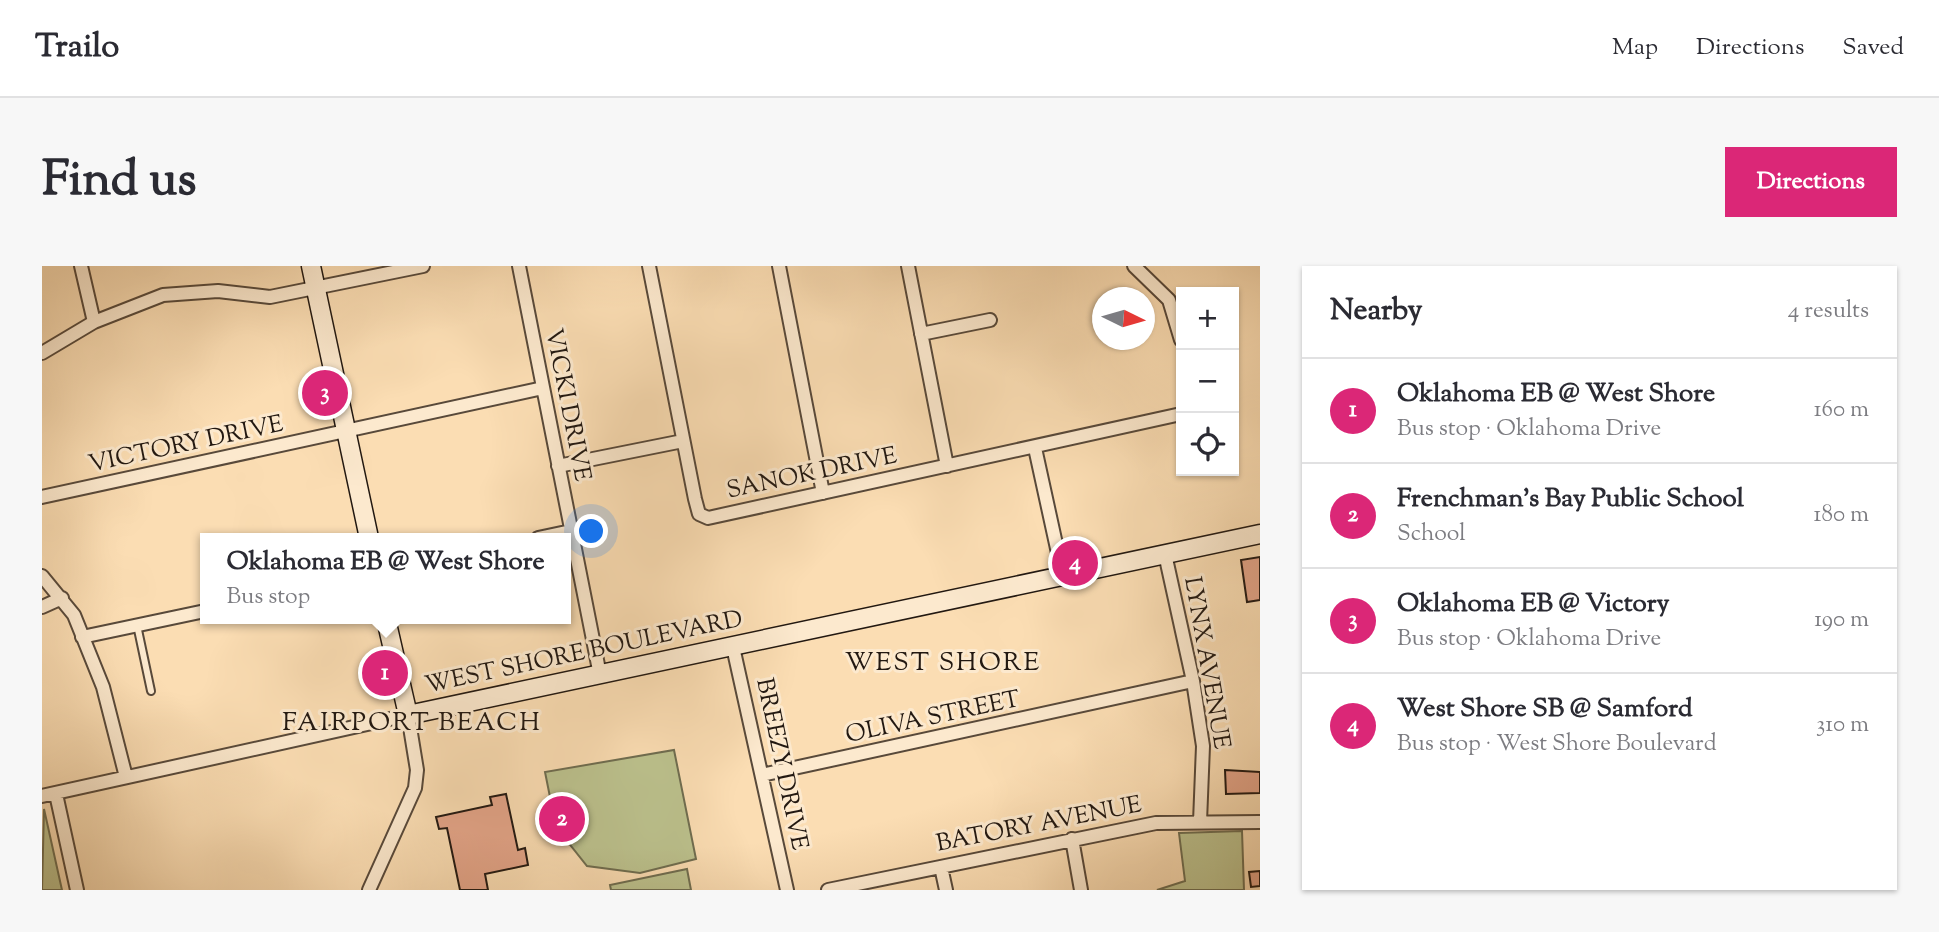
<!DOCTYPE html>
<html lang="en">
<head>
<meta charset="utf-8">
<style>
	:root { --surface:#fff; --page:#f7f7f7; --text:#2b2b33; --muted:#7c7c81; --line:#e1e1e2; --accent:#db2777 }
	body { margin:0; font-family:"Sorts Mill Goudy",serif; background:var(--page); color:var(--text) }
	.controls { position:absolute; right:21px; top:21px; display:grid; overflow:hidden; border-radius:0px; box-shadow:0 2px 5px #0004 }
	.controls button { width:63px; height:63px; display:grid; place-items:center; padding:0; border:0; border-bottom:2px solid var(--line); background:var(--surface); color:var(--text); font:35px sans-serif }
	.compass { position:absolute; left:1050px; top:21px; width:63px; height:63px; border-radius:50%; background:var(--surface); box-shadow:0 2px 5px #0004; rotate:95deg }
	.you { position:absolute; left:550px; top:266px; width:24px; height:24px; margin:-18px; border:5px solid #fff; border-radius:50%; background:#1a73e8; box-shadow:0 0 0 10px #1a73e833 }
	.badge { display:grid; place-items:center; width:46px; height:46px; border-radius:50%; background:var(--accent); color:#fff; font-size:23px; font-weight:700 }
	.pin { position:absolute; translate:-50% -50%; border:4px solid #fff; box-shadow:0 2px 7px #0006 }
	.popup { position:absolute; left:158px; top:267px; width:371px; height:91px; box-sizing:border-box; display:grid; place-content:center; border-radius:0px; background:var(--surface); filter:drop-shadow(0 2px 5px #0005); font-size:23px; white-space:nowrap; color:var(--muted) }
	.popup b { font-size:26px; color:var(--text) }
	.popup::after { content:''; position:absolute; left:50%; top:100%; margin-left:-14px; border:14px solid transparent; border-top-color:var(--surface) }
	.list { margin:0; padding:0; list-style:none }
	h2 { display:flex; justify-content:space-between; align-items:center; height:91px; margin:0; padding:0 28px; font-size:30px }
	h2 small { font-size:23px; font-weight:400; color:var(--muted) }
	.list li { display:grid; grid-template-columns:46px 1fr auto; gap:21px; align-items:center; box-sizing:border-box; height:105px; padding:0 28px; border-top:2px solid var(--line) }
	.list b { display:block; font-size:26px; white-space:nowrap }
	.list p { margin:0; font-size:23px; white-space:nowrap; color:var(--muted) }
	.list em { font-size:23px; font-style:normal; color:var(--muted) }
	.icon { flex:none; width:38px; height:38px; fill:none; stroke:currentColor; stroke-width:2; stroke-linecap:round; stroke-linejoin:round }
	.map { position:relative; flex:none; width:1218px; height:624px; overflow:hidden; border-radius:0px }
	header { display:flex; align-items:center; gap:42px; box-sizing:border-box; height:98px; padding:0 35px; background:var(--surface); border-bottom:2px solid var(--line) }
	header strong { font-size:33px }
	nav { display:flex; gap:38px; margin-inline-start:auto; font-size:24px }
	.intro { display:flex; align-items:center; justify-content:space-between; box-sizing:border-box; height:168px; padding:0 42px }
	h1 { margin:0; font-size:49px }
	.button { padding:18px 32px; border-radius:0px; background:var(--accent); color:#fff; font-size:24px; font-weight:700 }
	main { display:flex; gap:42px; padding:0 42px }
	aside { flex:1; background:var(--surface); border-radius:0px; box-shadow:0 2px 5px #0004 }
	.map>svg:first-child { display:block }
</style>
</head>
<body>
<header>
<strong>Trailo</strong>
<nav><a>Map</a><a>Directions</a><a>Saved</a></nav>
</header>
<div class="intro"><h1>Find us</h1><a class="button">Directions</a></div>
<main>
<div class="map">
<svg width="1218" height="624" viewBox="0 0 1218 624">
	<rect width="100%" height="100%" fill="#fbddb3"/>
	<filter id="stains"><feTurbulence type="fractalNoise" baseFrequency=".00286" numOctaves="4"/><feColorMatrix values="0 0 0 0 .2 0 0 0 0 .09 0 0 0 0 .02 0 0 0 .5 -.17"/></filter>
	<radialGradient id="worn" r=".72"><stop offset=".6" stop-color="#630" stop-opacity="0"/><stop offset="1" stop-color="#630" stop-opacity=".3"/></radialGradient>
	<path fill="#bcc28e" stroke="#6f6d50" stroke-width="2" d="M632,484L654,593L598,607L545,600L514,561L503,506Z
		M2,543L20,624H0Z
		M1200,565L1202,624H1115L1143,615L1137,567Z
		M645,603L649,624H569L568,619Z"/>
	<path fill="#e3a488" stroke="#221811" stroke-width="2" d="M1218,291V334L1205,336L1199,294Z
		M1183,504L1218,506V527L1184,528Z
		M464,528L476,584L483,582L486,599L443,608L446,624H418L405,562L397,563L394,551L450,539L448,531Z
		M1218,605V620L1209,621L1207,606Z"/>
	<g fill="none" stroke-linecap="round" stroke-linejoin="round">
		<g stroke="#58493a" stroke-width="10">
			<path id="lane" d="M95,359L109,425"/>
		</g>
		<g stroke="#58493a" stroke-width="16">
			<path id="street" d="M39,0L52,56
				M477,0L558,409
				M607,0L653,233L657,248L666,252L1139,148
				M737,0L781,227
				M866,0L905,200
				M1092,0L1127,34L1139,74
				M879,68L948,54
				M0,87L52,56L121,29L176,25L228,31L381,0
				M993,182L1021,310
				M516,200L641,175
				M0,231L501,122
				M496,272L529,265
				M1123,288L1151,415L1161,480L1158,556
				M0,310L32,349L61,421L84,511
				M0,341L20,332
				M40,371L163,345
				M691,381L745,624
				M720,509L1151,415
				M14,528L35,624
				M0,530L366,449L375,504L373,522L327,624
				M1030,573L1039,624
				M899,601L904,624
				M786,624L1114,557L1218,556"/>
		</g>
		<g stroke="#221811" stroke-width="21">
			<path id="secondary" d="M269,0L327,272
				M344,353L366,449L1218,268"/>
		</g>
		<use href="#lane" stroke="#fce9ce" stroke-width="6"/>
		<use href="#street" stroke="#fce9ce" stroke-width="12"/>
		<use href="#secondary" stroke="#fce9ce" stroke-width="18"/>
	</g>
	<g text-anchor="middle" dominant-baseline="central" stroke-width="6" stroke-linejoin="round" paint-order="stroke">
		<g font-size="24" fill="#221811" stroke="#fce9ce">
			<text transform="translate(525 139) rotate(79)">VICKI DRIVE</text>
			<text transform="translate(144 179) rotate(-12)">VICTORY DRIVE</text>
			<text transform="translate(770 208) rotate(-12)">SANOK DRIVE</text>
			<text transform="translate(542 387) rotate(-12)">WEST SHORE BOULEVARD</text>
			<text transform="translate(1164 397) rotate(80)">LYNX AVENUE</text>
			<text transform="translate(891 452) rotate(-12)">OLIVA STREET</text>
			<text transform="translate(739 498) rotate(78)">BREEZY DRIVE</text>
			<text transform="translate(997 559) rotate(-11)">BATORY AVENUE</text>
		</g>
		<g font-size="26" letter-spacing="2" fill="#221811" stroke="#fce9ce">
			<text x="901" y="397">WEST SHORE</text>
			<text x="370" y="457">FAIRPORT BEACH</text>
		</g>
	</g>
	<rect width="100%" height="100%" filter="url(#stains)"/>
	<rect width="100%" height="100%" fill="url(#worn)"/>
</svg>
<div class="controls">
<button>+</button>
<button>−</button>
<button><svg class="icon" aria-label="locate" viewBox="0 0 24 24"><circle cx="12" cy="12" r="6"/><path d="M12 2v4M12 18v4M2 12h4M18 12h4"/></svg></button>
</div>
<svg class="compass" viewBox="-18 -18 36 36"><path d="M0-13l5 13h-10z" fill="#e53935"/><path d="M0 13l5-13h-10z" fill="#7c7c81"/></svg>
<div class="you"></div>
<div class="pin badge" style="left:343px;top:407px">1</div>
<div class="popup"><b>Oklahoma EB @ West Shore</b>Bus stop</div>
<div class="pin badge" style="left:520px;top:553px">2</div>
<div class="pin badge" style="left:283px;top:127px">3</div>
<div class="pin badge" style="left:1033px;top:297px">4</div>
</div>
<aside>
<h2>Nearby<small>4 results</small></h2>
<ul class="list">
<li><span class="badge">1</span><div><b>Oklahoma EB @ West Shore</b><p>Bus stop · Oklahoma Drive</p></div><em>160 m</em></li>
<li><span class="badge">2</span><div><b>Frenchman's Bay Public School</b><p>School</p></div><em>180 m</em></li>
<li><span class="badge">3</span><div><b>Oklahoma EB @ Victory</b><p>Bus stop · Oklahoma Drive</p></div><em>190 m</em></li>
<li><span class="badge">4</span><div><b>West Shore SB @ Samford</b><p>Bus stop · West Shore Boulevard</p></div><em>310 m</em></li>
</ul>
</aside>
</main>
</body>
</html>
